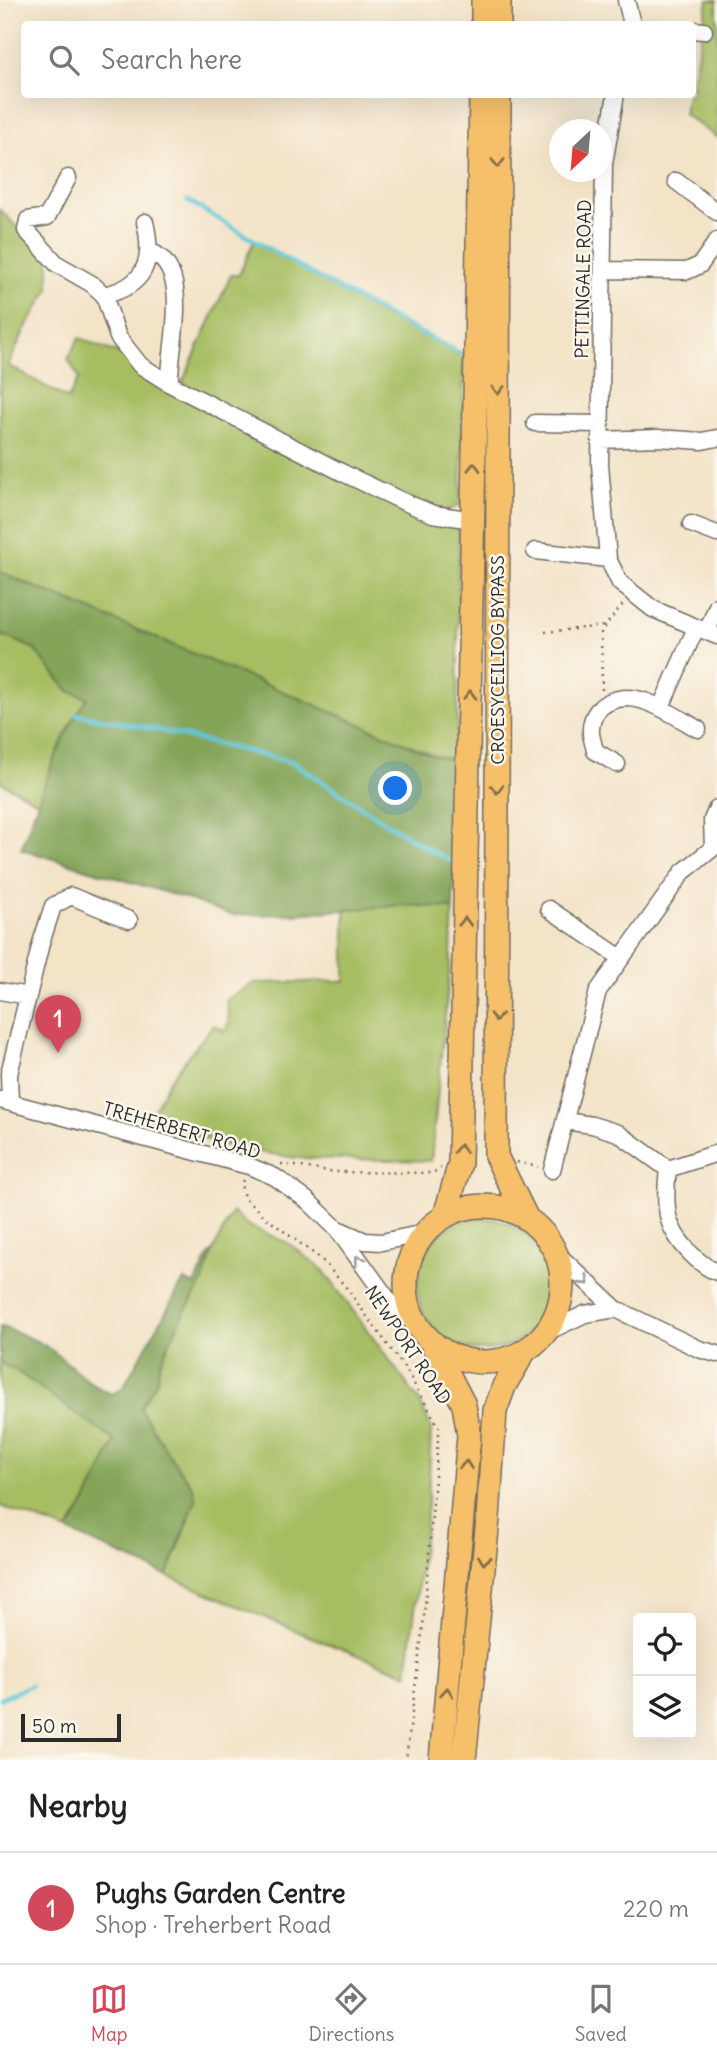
<!DOCTYPE html>
<html lang="en">
<head>
<meta charset="utf-8">
<style>
	:root { --surface:#fff; --page:#f2f2f2; --text:#222; --muted:#767676; --line:#e0e0e0; --accent:#d1495b }
	body { margin:0; font-family:Delius,sans-serif; background:var(--page); color:var(--text) }
	.controls { position:absolute; right:21px; bottom:21px; display:grid; overflow:hidden; border-radius:7px; box-shadow:0 7px 28px #0002 }
	.controls button { width:63px; height:63px; display:grid; place-items:center; padding:0; border:0; border-bottom:2px solid var(--line); background:var(--surface); color:var(--text); font:35px sans-serif }
	.compass { position:absolute; left:549px; top:119px; width:63px; height:63px; border-radius:50%; background:var(--surface); box-shadow:0 7px 28px #0002; rotate:206deg }
	.scale { position:absolute; left:21px; bottom:18px; width:100px; box-sizing:border-box; padding-left:7px; border:4px solid #2b2b2b; border-top:0; font-size:19px; line-height:24px; white-space:nowrap; color:#2b2b2b; -webkit-text-stroke:5px #fbf7ec; paint-order:stroke }
	.you { position:absolute; left:396px; top:789px; width:24px; height:24px; margin:-18px; border:5px solid #fff; border-radius:50%; background:#1a73e8; box-shadow:0 0 0 10px #1a73e833 }
	.badge { display:grid; place-items:center; width:46px; height:46px; border-radius:50%; background:var(--accent); color:#fff; font-size:23px; font-weight:700 }
	.pin { position:absolute; translate:-50% -58px; filter:drop-shadow(0 2px 4px #0008) }
	.pin::after { content:''; position:absolute; top:37px; width:24px; height:21px; background:inherit; clip-path:polygon(0 0,100% 0,50% 100%) }
	.list { margin:0; padding:0; list-style:none }
	h2 { display:flex; justify-content:space-between; align-items:center; height:91px; margin:0; padding:0 28px; font-size:30px }
	h2 small { font-size:23px; font-weight:400; color:var(--muted) }
	.list li { display:grid; grid-template-columns:46px 1fr auto; gap:21px; align-items:center; box-sizing:border-box; height:112px; padding:0 28px; border-top:2px solid var(--line) }
	.list b { display:block; font-size:26px; white-space:nowrap }
	.list p { margin:0; font-size:23px; white-space:nowrap; color:var(--muted) }
	.list em { font-size:23px; font-style:normal; color:var(--muted) }
	.icon { flex:none; width:38px; height:38px; fill:none; stroke:currentColor; stroke-width:2; stroke-linecap:round; stroke-linejoin:round }
	.map { position:relative; flex:none; width:717px; height:1760px; overflow:hidden }
	.search { position:absolute; background:var(--surface); box-shadow:0 7px 28px #0002; left:21px; right:21px; top:21px; height:77px; display:flex; align-items:center; gap:18px; box-sizing:border-box; padding:0 24px; border-radius:7px; color:var(--muted); font-size:26px }
	.sheet { height:203px; background:var(--surface) }
	nav { display:flex; justify-content:space-around; align-items:center; box-sizing:border-box; height:98px; border-top:2px solid var(--line); background:var(--surface); font-size:19px; color:var(--muted) }
	nav a { display:grid; justify-items:center; gap:4px }
	nav .on { color:var(--accent) }
	.map>svg:first-child { display:block }
</style>
</head>
<body>
<div class="map">
<svg width="717" height="1760" viewBox="0 0 717 1760">
	<rect width="100%" height="100%" fill="#fbf7ec"/>
	<filter id="ink" filterUnits="userSpaceOnUse"><feTurbulence type="fractalNoise" baseFrequency=".0143" numOctaves="2"/><feDisplacementMap in="SourceGraphic" scale="14" xChannelSelector="R" yChannelSelector="G"/><feConvolveMatrix kernelMatrix="1 2 1 2 8 2 1 2 1" color-interpolation-filters="sRGB"/></filter>
	<filter id="wash" filterUnits="userSpaceOnUse"><feTurbulence type="fractalNoise" baseFrequency=".00686" numOctaves="4" result="noise"/><feDisplacementMap in="SourceGraphic" scale="28" xChannelSelector="R" yChannelSelector="G"/><feGaussianBlur stdDeviation="1.57" result="paint"/><feColorMatrix in="noise" values="0 0 0 0 0 0 0 0 0 0 0 0 0 0 0 0 0 1.4 0 .05"/><feComposite in="paint" operator="in"/></filter>
	<g filter="url(#wash)">
		<rect width="100%" height="100%" fill="#f3e3c7"/>
		<path fill="#a6bd62" stroke="#687446" stroke-width="2" d="M708,0H717V138L684,114L687,95L692,94L693,77Z
			M0,210L49,259V290L27,325L8,365L68,399L79,378L68,359L79,338C94,343 106,351 122,353L317,465L459,529L457,761L433,755L0,572Z
			M254,241L383,315L464,355L461,504L448,511L399,496L182,383L231,275H239Z
			M0,634L33,648L69,691L88,698C65,729 51,766 38,802L0,782Z
			M406,905L453,908L451,955L431,1161L296,1158L241,1149L147,1123L169,1081L213,1025L225,1031L229,1021L226,1000L254,983L345,981V909Z
			M232,1212L249,1226L288,1243L323,1270L420,1402L431,1428L428,1504L407,1674L311,1637L167,1576L189,1521L192,1486L171,1458L140,1409L156,1382L160,1363L182,1316L202,1283L213,1251Z
			M417 1284a66 66 0 1 1 132 0a66 66 0 1 1-132 0Z
			M0,1353L118,1435L87,1500L68,1531L0,1506Z"/>
		<path fill="#84a458" stroke="#586842" stroke-width="2" d="M0,572L433,755L457,761L453,908L406,905L292,914L231,915L184,898L21,849C40,798 56,743 87,698L69,691L33,648L0,634Z
			M213,1251L202,1283L182,1316L160,1363L156,1382L140,1408L171,1458L192,1486L196,1499L167,1576L68,1531L87,1500L115,1441L15,1370L0,1363V1326C17,1332 35,1339 50,1349C72,1365 86,1384 112,1394L122,1389L184,1280L195,1285L209,1255Z"/>
		<g fill="none" stroke-linecap="round" stroke-linejoin="round">
			<path stroke="#5fc8da" stroke-width="4.5" d="M187,200C277,255 369,308 464,355
				M76,714L150,728L292,762L413,840L437,854L455,862
				M0,1699L31,1685"/>
		</g>
	</g>
	<g filter="url(#ink)">
		<g fill="none" stroke-linecap="round" stroke-linejoin="round">
			<g stroke="#716b62" stroke-width="19">
				<path id="minor" d="M626,0L632,24
					M692,30L704,31
					M616,94L604,164L600,465L608,559L620,583L653,609L717,636
					M68,178L47,217L28,220L26,230L57,264L92,284L104,295L118,337L140,365L170,384L343,473L402,501L433,514L473,520
					M676,181L717,212
					M149,251C195,268 168,349 170,384
					M603,270L687,271L700,265L717,241
					M104,295C146,286 154,260 145,222
					M535,423L600,424
					M600,440L658,438L702,441L717,438
					M691,524L717,534
					M535,551L608,559
					M707,632L717,606
					M661,707L696,628
					M617,764L595,751C594,744 590,736 591,729C592,702 621,693 644,701C663,707 680,719 698,729
					M713,848L712,820L717,808
					M549,909L621,958
					M0,991L28,996
					M0,1100L249,1166L275,1177L308,1201L337,1229L392,1305L416,1325
					M10,1102L9,1074L41,943L53,906L71,896L129,920
					M565,1121L592,1125L618,1133L668,1169C666,1185 665,1204 669,1220C675,1240 698,1265 717,1272
					M668,1169L717,1153
					M552,1170L598,991L683,872L713,848
					M340,1230L365,1241L382,1242L424,1233
					M555,1252L616,1309L699,1349L717,1354
					M547,1332L585,1314L616,1309"/>
			</g>
			<g stroke="#716b62" stroke-width="26">
				<path id="highway" d="M483,24V0
					M499,24V0
					M499,94L496,1156L527,1219
					M406 1284a78 78 0 1 1 156 0a78 78 0 1 1-156 0Z
					M445,1216L460,1163L481,94
					M433,1345L464,1405L469,1435L441,1760
					M464,1760L488,1519L495,1411L504,1386L524,1352"/>
			</g>
			<path stroke="#716b62" stroke-width="2.5" stroke-dasharray="2 5" stroke-linecap="butt" d="M545,632L604,626
				M602,690L601,631L624,603
				M517,1162L538,1167
				M281,1164L335,1172L433,1173L441,1168
				M243,1180L241,1184L244,1198L265,1217L321,1259L345,1286L406,1370L439,1427L424,1617L406,1760"/>
			<use href="#minor" stroke="#fff" stroke-width="16"/>
			<use href="#highway" stroke="#f6c06b" stroke-width="23"/>
		</g>
		<defs><path id="oneway-chevron" d="M-2-3.5L2.5 0L-2 3.5" fill="none" stroke-width="1.6" stroke-linecap="round" stroke-linejoin="round" transform="scale(1.75)"/></defs>
		<g stroke="#866e48">
			<use href="#oneway-chevron" transform="translate(498 163) rotate(90)"/>
			<use href="#oneway-chevron" transform="translate(498 390) rotate(90)"/>
			<use href="#oneway-chevron" transform="translate(474 467) rotate(-89)"/>
			<use href="#oneway-chevron" transform="translate(470 695) rotate(-89)"/>
			<use href="#oneway-chevron" transform="translate(497 789) rotate(90)"/>
			<use href="#oneway-chevron" transform="translate(465 922) rotate(-89)"/>
			<use href="#oneway-chevron" transform="translate(496 1017) rotate(90)"/>
			<use href="#oneway-chevron" transform="translate(460 1149) rotate(-89)"/>
			<use href="#oneway-chevron" transform="translate(466 1465) rotate(-85)"/>
			<use href="#oneway-chevron" transform="translate(484 1560) rotate(96)"/>
			<use href="#oneway-chevron" transform="translate(447 1692) rotate(-85)"/>
		</g>
		<g stroke="#a0a0a0">
			<use href="#oneway-chevron" transform="translate(359 1260) rotate(-126)"/>
			<use href="#oneway-chevron" transform="translate(585 1281) rotate(43)"/>
		</g>
	</g>
	<g text-anchor="middle" dominant-baseline="central" stroke-width="5" stroke-linejoin="round" paint-order="stroke">
		<g font-size="18" fill="#2b2b2b" stroke="#fbf7ec">
			<text transform="translate(583 279) rotate(-89)">PETTINGALE ROAD</text>
			<text transform="translate(497 660) rotate(-90)">CROESYCEILIOG BYPASS</text>
			<text transform="translate(182 1130) rotate(16)">TREHERBERT ROAD</text>
			<text transform="translate(408 1345) rotate(56)">NEWPORT ROAD</text>
		</g>
	</g>
</svg>
<div class="controls">
<button><svg class="icon" aria-label="locate" viewBox="0 0 24 24"><circle cx="12" cy="12" r="6"/><path d="M12 2v4M12 18v4M2 12h4M18 12h4"/></svg></button>
<button><svg class="icon" aria-label="layers" viewBox="0 0 24 24"><path d="M12 4l9 5-9 5-9-5zM3 14l9 5 9-5"/></svg></button>
</div>
<svg class="compass" viewBox="-18 -18 36 36"><path d="M0-13l5 13h-10z" fill="#e53935"/><path d="M0 13l5-13h-10z" fill="#767676"/></svg>
<div class="scale">50 m</div>
<div class="you"></div>
<div class="pin badge" style="left:58px;top:1053px">1</div>
<div class="search"><svg class="icon" aria-label="search" viewBox="0 0 24 24"><circle cx="10" cy="10" r="6"/><path d="M15 15l6 6"/></svg>Search here</div>
</div>
<section class="sheet">
<h2>Nearby<small></small></h2>
<ul class="list">
<li><span class="badge">1</span><div><b>Pughs Garden Centre</b><p>Shop · Treherbert Road</p></div><em>220 m</em></li>
</ul>
</section>
<nav>
<a class="on"><svg class="icon" aria-label="map" viewBox="0 0 24 24"><path d="M3 6l6-2 6 2 6-2v14l-6 2-6-2-6 2zM9 4v14M15 6v14"/></svg>Map</a>
<a><svg class="icon" aria-label="directions" viewBox="0 0 24 24"><path d="M12 3l9 9-9 9-9-9zM9 14v-3h6M13 9l2 2-2 2"/></svg>Directions</a>
<a><svg class="icon" aria-label="saved" viewBox="0 0 24 24"><path d="M7 4h10v16l-5-4-5 4z"/></svg>Saved</a>
</nav>
</body>
</html>
